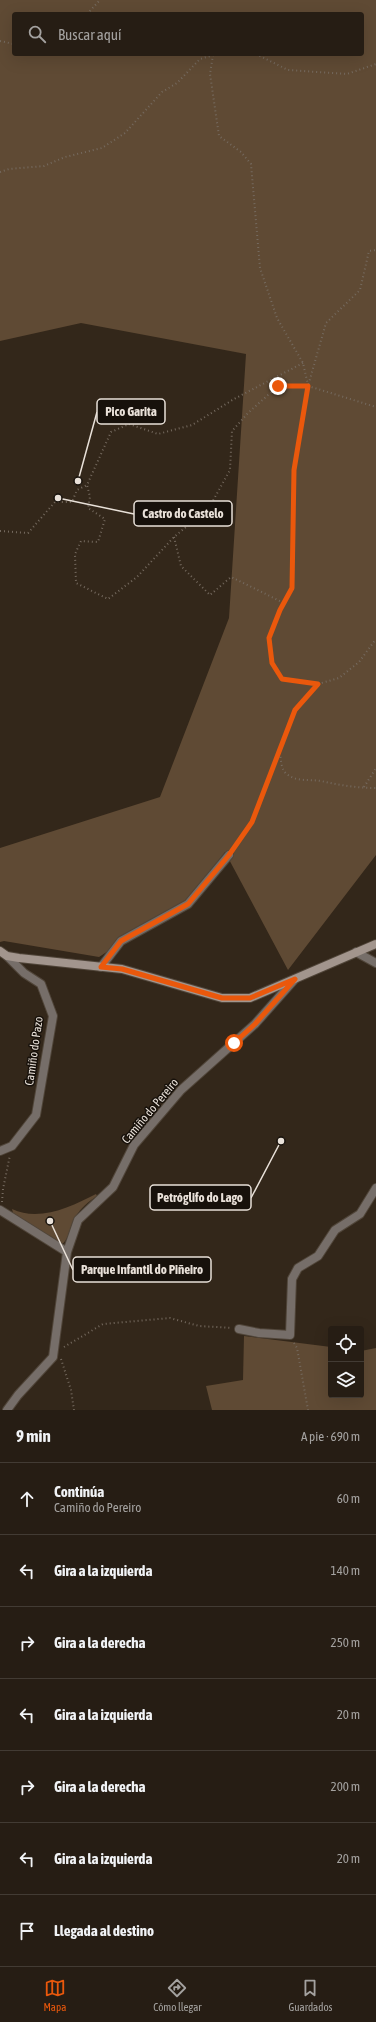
<!DOCTYPE html>
<html lang="es">
<head>
<meta charset="utf-8">
<style>
	:root { --surface:#261d14; --page:#2e261d; --text:#f1f3f6; --muted:#a4a2a0; --line:#423b34; --accent:#ea580c }
	body { margin:0; font-family:"Asap Condensed",sans-serif; background:var(--page); color:var(--text) }
	.controls { position:absolute; right:12px; bottom:12px; display:grid; overflow:hidden; border-radius:4px; box-shadow:0 4px 16px #0002 }
	.controls button { width:36px; height:36px; display:grid; place-items:center; padding:0; border:0; border-bottom:1px solid var(--line); background:var(--surface); color:var(--text); font:20px sans-serif }
	.stop { position:absolute; width:12px; height:12px; margin:-9px; border:3px solid #ea580c; border-radius:50%; background:#fff }
	.stop.end { background:#ea580c; border-color:#fff; box-shadow:0 1px 4px #0008 }
	.list { margin:0; padding:0; list-style:none }
	h2 { display:flex; justify-content:space-between; align-items:center; height:52px; margin:0; padding:0 16px; font-size:17px }
	h2 small { font-size:13px; font-weight:400; color:var(--muted) }
	.list li { display:grid; grid-template-columns:26px 1fr auto; gap:12px; align-items:center; box-sizing:border-box; height:72px; padding:0 16px; border-top:1px solid var(--line) }
	.list b { display:block; font-size:15px; white-space:nowrap }
	.list p { margin:0; font-size:13px; white-space:nowrap; color:var(--muted) }
	.list em { font-size:13px; font-style:normal; color:var(--muted) }
	.icon { flex:none; width:22px; height:22px; fill:none; stroke:currentColor; stroke-width:2; stroke-linecap:round; stroke-linejoin:round }
	.map { position:relative; flex:none; width:376px; height:1410px; overflow:hidden }
	.search { position:absolute; background:var(--surface); box-shadow:0 4px 16px #0002; left:12px; right:12px; top:12px; height:44px; display:flex; align-items:center; gap:10px; box-sizing:border-box; padding:0 14px; border-radius:4px; color:var(--muted); font-size:15px }
	.sheet { height:556px; background:var(--surface) }
	nav { display:flex; justify-content:space-around; align-items:center; box-sizing:border-box; height:56px; border-top:1px solid var(--line); background:var(--surface); font-size:11px; color:var(--muted) }
	nav a { display:grid; justify-items:center; gap:2px }
	nav .on { color:var(--accent) }
	.map>svg:first-child { display:block }
</style>
</head>
<body>
<div class="map">
<svg width="376" height="1410" viewBox="0 0 376 1410">
	<rect width="100%" height="100%" fill="#33271a"/>
	<path fill="#5f4a34" fill-rule="evenodd" d="M0,0H376V855L288,970L225,852L187,900L99,957L4,941L0,942V848L160,797L229,618L246,354L81,323L0,341ZM14,14H362V54H14Z
		M96,1194L97,1196C88,1202 81,1208 76,1216C70,1225 70,1239 61,1245L13,1213L12,1209C39,1222 71,1207 96,1194Z
		M244,1336L331,1347V1395H361V1351L376,1348V1410H212L206,1386L243,1380Z"/>
	<g fill="none" stroke-linecap="round" stroke-linejoin="round">
		<g stroke="#504539" stroke-width="10">
			<path id="street" d="M356,952L376,963
				M101,967L121,941L188,904L229,855
				M0,1151L12,1146L36,1115L53,1016L41,984L24,973L7,956
				M0,1210L67,1252
				M239,1329L259,1333L290,1335L292,1279L298,1268L318,1256L335,1230L360,1214L376,1188
				M7,1410L18,1395L53,1357L67,1252L78,1220L113,1187L134,1145L181,1090L255,1024L295,979"/>
		</g>
		<g stroke="#504539" stroke-width="10">
			<path id="secondary" d="M0,951L7,956L19,958L122,969L222,998H250L376,944"/>
		</g>
		<path stroke="#756a5f" stroke-width="2" stroke-dasharray="1 3" stroke-linecap="butt" d="M87,14L100,0
			M0,41L14,44
			M256,54L288,70L347,74L376,64
			M213,55L210,74L219,136L241,152L251,164L260,268L277,318L303,363L308,385
			M0,172L9,169L44,166L65,157L102,148L125,133L162,92L177,83L200,59L217,54
			M303,363L234,399L192,425L158,434L129,424L111,432L87,485L90,497L88,508L105,519L98,542L81,541L75,554L76,583L108,599L137,577L174,537L209,508L230,470L232,431L248,413L278,386H308L376,407
			M0,531L28,533L55,502H72L77,490L87,485
			M174,537L181,566L210,595L231,577L284,603
			M318,684L339,678L359,662L376,639
			M280,753C281,760 281,771 288,775C298,782 309,779 321,781C339,785 357,788 376,788
			M364,787L376,768
			M233,849L252,821L295,711L318,684L282,679L272,663L269,638L281,610L292,588L294,470L308,386L326,323L360,290L369,251L376,250
			M2,1202L3,1189L10,1155
			M294,1343L297,1348L308,1410
			M64,1347L103,1324L170,1318L199,1326L232,1328
			M61,1359L71,1390L74,1410"/>
		<use href="#street" stroke="#766e69" stroke-width="8"/>
		<use href="#secondary" stroke="#a2958d" stroke-width="8"/>
	</g>
	<g fill="none" stroke-linecap="round" stroke-linejoin="round">
		<path stroke="#ea580c" stroke-width="5" d="M234,1043L255,1024L295,979L250,998H222L122,969L101,967L121,941L188,904L229,855L252,822L295,710L318,684L282,679L272,663L269,638L280,610L292,588L294,470L308,386H278"/>
	</g>
	<g text-anchor="middle" dominant-baseline="central" stroke-width="3" stroke-linejoin="round" paint-order="stroke">
		<g font-size="12" fill="#e9e1d9" stroke="#17110b">
			<text transform="translate(34 1051) rotate(-82)">Camiño do Pazo</text>
			<text transform="translate(150 1111) rotate(-50)">Camiño do Pereiro</text>
		</g>
	</g>
	<path fill="none" stroke="#e9e1d9" stroke-width="1.5" d="M78 481L97 412M58 498L134 514M281 1141L251 1198M50 1221L73 1270"/>
	<g fill="#e9e1d9" stroke="#17110b" stroke-width="1.5">
		<circle cx="78" cy="481" r="4"/>
		<circle cx="58" cy="498" r="4"/>
		<circle cx="281" cy="1141" r="4"/>
		<circle cx="50" cy="1221" r="4"/>
	</g>
	<g fill="#17110b" stroke="#e9e1d9" stroke-width="1.5">
		<rect x="97" y="399" width="68" height="25" rx="4"/>
		<rect x="134" y="501" width="98" height="25" rx="4"/>
		<rect x="150" y="1185" width="101" height="25" rx="4"/>
		<rect x="73" y="1257" width="138" height="25" rx="4"/>
	</g>
	<g font-size="13" text-anchor="middle" font-weight="bold" fill="#e9e1d9">
		<text x="131" y="416">Pico Garita</text>
		<text x="183" y="518">Castro do Castelo</text>
		<text x="200" y="1202">Petróglifo do Lago</text>
		<text x="142" y="1274">Parque Infantil do Piñeiro</text>
	</g>
</svg>
<div class="controls">
<button><svg class="icon" aria-label="locate" viewBox="0 0 24 24"><circle cx="12" cy="12" r="6"/><path d="M12 2v4M12 18v4M2 12h4M18 12h4"/></svg></button>
<button><svg class="icon" aria-label="layers" viewBox="0 0 24 24"><path d="M12 4l9 5-9 5-9-5zM3 14l9 5 9-5"/></svg></button>
</div>
<div class="stop" style="left:234px;top:1043px"></div>
<div class="stop end" style="left:278px;top:386px"></div>
<div class="search"><svg class="icon" aria-label="search" viewBox="0 0 24 24"><circle cx="10" cy="10" r="6"/><path d="M15 15l6 6"/></svg>Buscar aquí</div>
</div>
<section class="sheet">
<h2>9 min<small>A pie · 690 m</small></h2>
<ul class="list">
<li><svg class="icon" aria-label="ahead" viewBox="0 0 24 24"><path d="M12 20V5M6 11l6-6 6 6"/></svg><div><b>Continúa</b><p>Camiño do Pereiro</p></div><em>60 m</em></li>
<li><svg class="icon" aria-label="left" viewBox="0 0 24 24"><path d="M17 20v-9H6M10 6l-5 5 5 5"/></svg><div><b>Gira a la izquierda</b></div><em>140 m</em></li>
<li><svg class="icon" aria-label="right" viewBox="0 0 24 24"><path d="M7 20v-9h11M14 6l5 5-5 5"/></svg><div><b>Gira a la derecha</b></div><em>250 m</em></li>
<li><svg class="icon" aria-label="left" viewBox="0 0 24 24"><path d="M17 20v-9H6M10 6l-5 5 5 5"/></svg><div><b>Gira a la izquierda</b></div><em>20 m</em></li>
<li><svg class="icon" aria-label="right" viewBox="0 0 24 24"><path d="M7 20v-9h11M14 6l5 5-5 5"/></svg><div><b>Gira a la derecha</b></div><em>200 m</em></li>
<li><svg class="icon" aria-label="left" viewBox="0 0 24 24"><path d="M17 20v-9H6M10 6l-5 5 5 5"/></svg><div><b>Gira a la izquierda</b></div><em>20 m</em></li>
<li><svg class="icon" aria-label="arrive" viewBox="0 0 24 24"><path d="M6 21V4h12l-3 4 3 4H6"/></svg><div><b>Llegada al destino</b></div></li>
</ul>
</section>
<nav>
<a class="on"><svg class="icon" aria-label="map" viewBox="0 0 24 24"><path d="M3 6l6-2 6 2 6-2v14l-6 2-6-2-6 2zM9 4v14M15 6v14"/></svg>Mapa</a>
<a><svg class="icon" aria-label="directions" viewBox="0 0 24 24"><path d="M12 3l9 9-9 9-9-9zM9 14v-3h6M13 9l2 2-2 2"/></svg>Cómo llegar</a>
<a><svg class="icon" aria-label="saved" viewBox="0 0 24 24"><path d="M7 4h10v16l-5-4-5 4z"/></svg>Guardados</a>
</nav>
</body>
</html>
